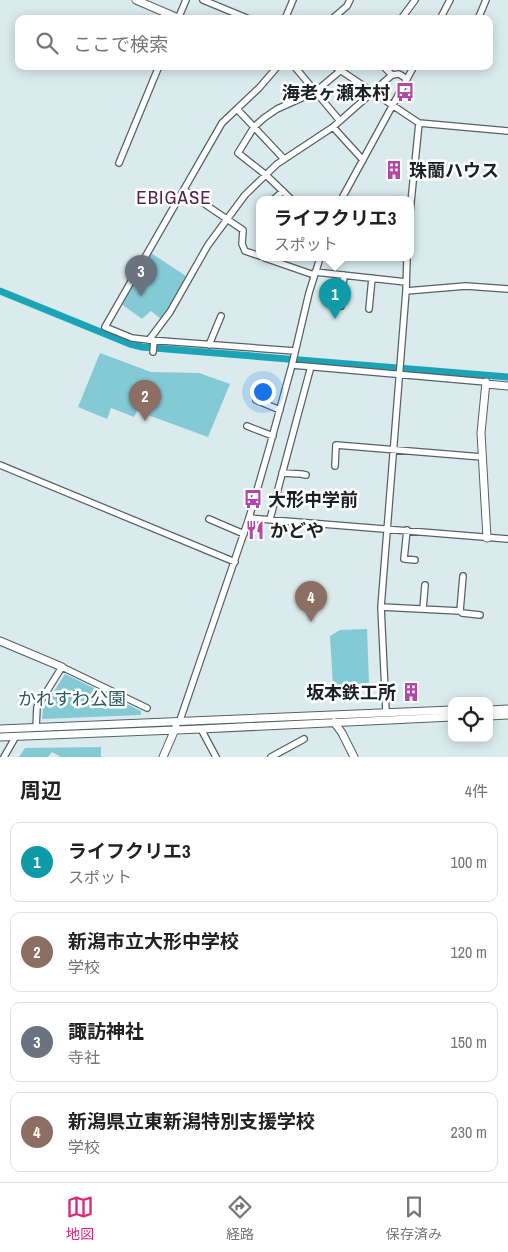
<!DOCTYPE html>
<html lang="ja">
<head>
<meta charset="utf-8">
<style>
	:root { --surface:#fff; --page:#f6f6f6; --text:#222; --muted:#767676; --line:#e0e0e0; --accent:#db2777 }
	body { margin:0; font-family:"Archivo Narrow","Noto Sans JP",sans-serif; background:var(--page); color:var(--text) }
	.controls { position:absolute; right:15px; bottom:15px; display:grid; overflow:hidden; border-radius:10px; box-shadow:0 2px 12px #0003 }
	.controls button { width:45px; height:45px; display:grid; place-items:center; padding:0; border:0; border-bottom:1px solid var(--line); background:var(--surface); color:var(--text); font:25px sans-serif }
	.you { position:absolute; left:262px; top:391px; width:18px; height:18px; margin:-12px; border:4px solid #fff; border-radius:50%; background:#1a73e8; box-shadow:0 0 0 8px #1a73e833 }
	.badge { display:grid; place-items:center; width:32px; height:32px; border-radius:50%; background:var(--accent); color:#fff; font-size:16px; font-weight:700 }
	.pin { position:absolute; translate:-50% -41px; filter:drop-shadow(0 1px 2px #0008) }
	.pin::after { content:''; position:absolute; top:26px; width:18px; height:15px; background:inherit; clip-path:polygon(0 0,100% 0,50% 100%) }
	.popup { position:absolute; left:256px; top:196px; width:158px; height:65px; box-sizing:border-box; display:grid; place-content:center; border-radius:10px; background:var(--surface); filter:drop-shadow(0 1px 4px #0005); font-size:16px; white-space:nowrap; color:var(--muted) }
	.popup b { font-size:19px; color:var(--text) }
	.popup::after { content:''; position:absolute; left:50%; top:100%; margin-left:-10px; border:10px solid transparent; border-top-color:var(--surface) }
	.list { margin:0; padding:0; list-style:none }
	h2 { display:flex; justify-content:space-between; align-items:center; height:65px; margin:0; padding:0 20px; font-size:21px }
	h2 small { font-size:16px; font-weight:400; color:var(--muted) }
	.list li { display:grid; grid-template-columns:32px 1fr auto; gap:15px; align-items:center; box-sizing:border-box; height:80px; margin:0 10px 10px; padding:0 10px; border:1px solid var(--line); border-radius:10px }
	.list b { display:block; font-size:19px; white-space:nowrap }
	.list p { margin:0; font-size:16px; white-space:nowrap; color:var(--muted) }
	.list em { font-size:16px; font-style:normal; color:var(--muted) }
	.icon { flex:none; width:28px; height:28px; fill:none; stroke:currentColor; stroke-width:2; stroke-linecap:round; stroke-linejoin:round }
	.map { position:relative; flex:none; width:508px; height:757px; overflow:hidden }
	.search { position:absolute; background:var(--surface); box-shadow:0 2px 12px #0003; left:15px; right:15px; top:15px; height:55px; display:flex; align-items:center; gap:12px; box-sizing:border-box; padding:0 18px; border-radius:10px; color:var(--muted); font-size:19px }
	.sheet { height:425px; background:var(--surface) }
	nav { display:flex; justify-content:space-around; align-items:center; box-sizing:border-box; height:70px; border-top:1px solid var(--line); background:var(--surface); font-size:14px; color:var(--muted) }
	nav a { display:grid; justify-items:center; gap:2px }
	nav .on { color:var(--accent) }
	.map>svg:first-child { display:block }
</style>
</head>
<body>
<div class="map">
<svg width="508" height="757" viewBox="0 0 508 757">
	<rect width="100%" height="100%" fill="#daeaed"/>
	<path fill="#84cad5" d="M151,253L186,276L167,311L161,319L151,311L142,319L120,303Z
		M100,353L151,372L199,373L230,384L208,437L137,411L134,417L111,408L107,419L78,407Z
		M367,629L369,683L333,686L330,636L340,630Z
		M65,674L141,711V715L42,719L43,709Z
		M101,747V757H61L52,752L48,757H19L25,748Z"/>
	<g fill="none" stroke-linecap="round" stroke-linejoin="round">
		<path stroke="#1ca4b6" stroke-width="7" d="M0,291L130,344L142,347L508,377"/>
		<g stroke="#566366" stroke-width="8">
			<path id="minor" d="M203,0L249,19
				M178,19L186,0
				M285,19L293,0
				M332,19L347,6L350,0
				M401,19L415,0
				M440,19L450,0
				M478,19L486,0
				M278,66L259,88L222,123L105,327L132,338L149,340L295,351
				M294,66L340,121
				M334,66L419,123L508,131
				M383,66L392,75
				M237,109L284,159
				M333,127L363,160
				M119,163L159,66
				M184,190L243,230L242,244L245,251L260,256
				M273,200L283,191
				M292,200L266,175L238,153L254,127L264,118L277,109L315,92L340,71
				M341,200L414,66
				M410,212L419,123
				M265,258L314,275
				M315,272L406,282
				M406,291L466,286L508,289
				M341,306L344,275
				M369,309L372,278
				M149,340L170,312L208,245L245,195L277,164L333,127L392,75L399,74L407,79
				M209,345L221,316
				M153,352L154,341
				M292,365L486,382
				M256,400L280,410
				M247,426L273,436
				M0,465L235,562
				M335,466L336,445L482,457
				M282,473L301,474L306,475
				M249,518L508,539
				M209,519L244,534
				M270,519L310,370
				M407,530L404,559L415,560
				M381,607L460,611L462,613L480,615
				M423,609L425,585
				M460,611L463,576
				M386,712L381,607L406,291L407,258
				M180,720L249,518L270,445L292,365L309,293L320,258
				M36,728L37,707L62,667L147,708
				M201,729L216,757
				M4,757L16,736
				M271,757L304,739"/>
		</g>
		<g stroke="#566366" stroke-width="9">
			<path id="tertiary" d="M136,0L178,18
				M486,382L481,433L487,538
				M486,384L508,386
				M0,641L62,667
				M489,710L508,709
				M489,716L508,715
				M334,722L342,733L354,757
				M0,729L452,710
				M0,737L201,729L452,717
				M163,757L176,727"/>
		</g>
		<use href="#minor" stroke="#fff" stroke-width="5.5"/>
		<use href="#tertiary" stroke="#fff" stroke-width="7"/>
	</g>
	<defs>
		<g id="bus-bare" transform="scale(1.5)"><path d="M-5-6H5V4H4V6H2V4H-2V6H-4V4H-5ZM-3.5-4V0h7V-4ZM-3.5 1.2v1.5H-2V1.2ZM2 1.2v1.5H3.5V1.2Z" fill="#b346a6" stroke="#fff" stroke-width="2.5" paint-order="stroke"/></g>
		<g id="building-bare" transform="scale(1.5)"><path d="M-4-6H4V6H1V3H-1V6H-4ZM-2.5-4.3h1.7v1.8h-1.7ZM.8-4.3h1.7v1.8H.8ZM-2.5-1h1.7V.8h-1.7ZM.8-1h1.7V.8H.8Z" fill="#b346a6" stroke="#fff" stroke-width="2.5" paint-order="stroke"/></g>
		<g id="restaurant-bare" transform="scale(1.5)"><path d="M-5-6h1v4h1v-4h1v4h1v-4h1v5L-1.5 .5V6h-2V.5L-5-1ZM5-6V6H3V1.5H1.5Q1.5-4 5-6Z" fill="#b346a6" stroke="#fff" stroke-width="2.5" paint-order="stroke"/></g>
	</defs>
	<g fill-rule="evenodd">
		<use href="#bus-bare" x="405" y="92"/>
		<use href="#building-bare" x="394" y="170"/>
		<use href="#bus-bare" x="253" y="499"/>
		<use href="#restaurant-bare" x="255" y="530"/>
		<use href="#building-bare" x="411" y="692"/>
	</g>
	<g text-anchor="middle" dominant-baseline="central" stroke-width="5" stroke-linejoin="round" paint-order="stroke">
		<g font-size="18" font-weight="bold" fill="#1b2122" stroke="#fff" text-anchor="start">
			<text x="390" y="92" text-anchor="end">海老ヶ瀬本村</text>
			<text x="409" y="170">珠蘭ハウス</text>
			<text x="268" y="499">大形中学前</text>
			<text x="270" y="530">かどや</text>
			<text x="396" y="692" text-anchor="end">坂本鉄工所</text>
		</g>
		<g font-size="18" fill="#2a5c64" stroke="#fff">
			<text x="72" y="698">かれすわ公園</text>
		</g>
		<g font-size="19" letter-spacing="1" fill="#55214f" stroke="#fff">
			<text x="174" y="197">EBIGASE</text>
		</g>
	</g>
</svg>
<div class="controls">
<button><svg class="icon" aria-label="locate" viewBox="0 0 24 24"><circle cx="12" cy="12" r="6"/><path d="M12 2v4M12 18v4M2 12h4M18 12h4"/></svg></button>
</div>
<div class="you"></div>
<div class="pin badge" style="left:335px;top:319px;background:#0f9aa8">1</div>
<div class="popup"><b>ライフクリエ3</b>スポット</div>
<div class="pin badge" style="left:145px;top:421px;background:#8d6e63">2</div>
<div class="pin badge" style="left:141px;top:296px;background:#6b7280">3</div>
<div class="pin badge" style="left:311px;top:622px;background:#8d6e63">4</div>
<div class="search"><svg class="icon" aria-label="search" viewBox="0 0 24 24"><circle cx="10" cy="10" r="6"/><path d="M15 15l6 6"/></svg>ここで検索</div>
</div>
<section class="sheet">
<h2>周辺<small>4件</small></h2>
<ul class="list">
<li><span class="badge" style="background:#0f9aa8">1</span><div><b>ライフクリエ3</b><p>スポット</p></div><em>100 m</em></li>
<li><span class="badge" style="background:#8d6e63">2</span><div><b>新潟市立大形中学校</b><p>学校</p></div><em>120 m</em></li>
<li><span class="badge" style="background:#6b7280">3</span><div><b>諏訪神社</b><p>寺社</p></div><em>150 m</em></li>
<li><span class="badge" style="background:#8d6e63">4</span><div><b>新潟県立東新潟特別支援学校</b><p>学校</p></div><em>230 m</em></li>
</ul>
</section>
<nav>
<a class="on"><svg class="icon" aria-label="map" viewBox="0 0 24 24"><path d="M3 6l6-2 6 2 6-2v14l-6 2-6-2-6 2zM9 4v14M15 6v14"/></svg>地図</a>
<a><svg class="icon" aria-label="directions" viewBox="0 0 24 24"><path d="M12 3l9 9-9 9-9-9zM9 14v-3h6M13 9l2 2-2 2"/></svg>経路</a>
<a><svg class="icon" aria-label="saved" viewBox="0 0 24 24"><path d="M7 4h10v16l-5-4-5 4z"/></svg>保存済み</a>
</nav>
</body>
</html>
